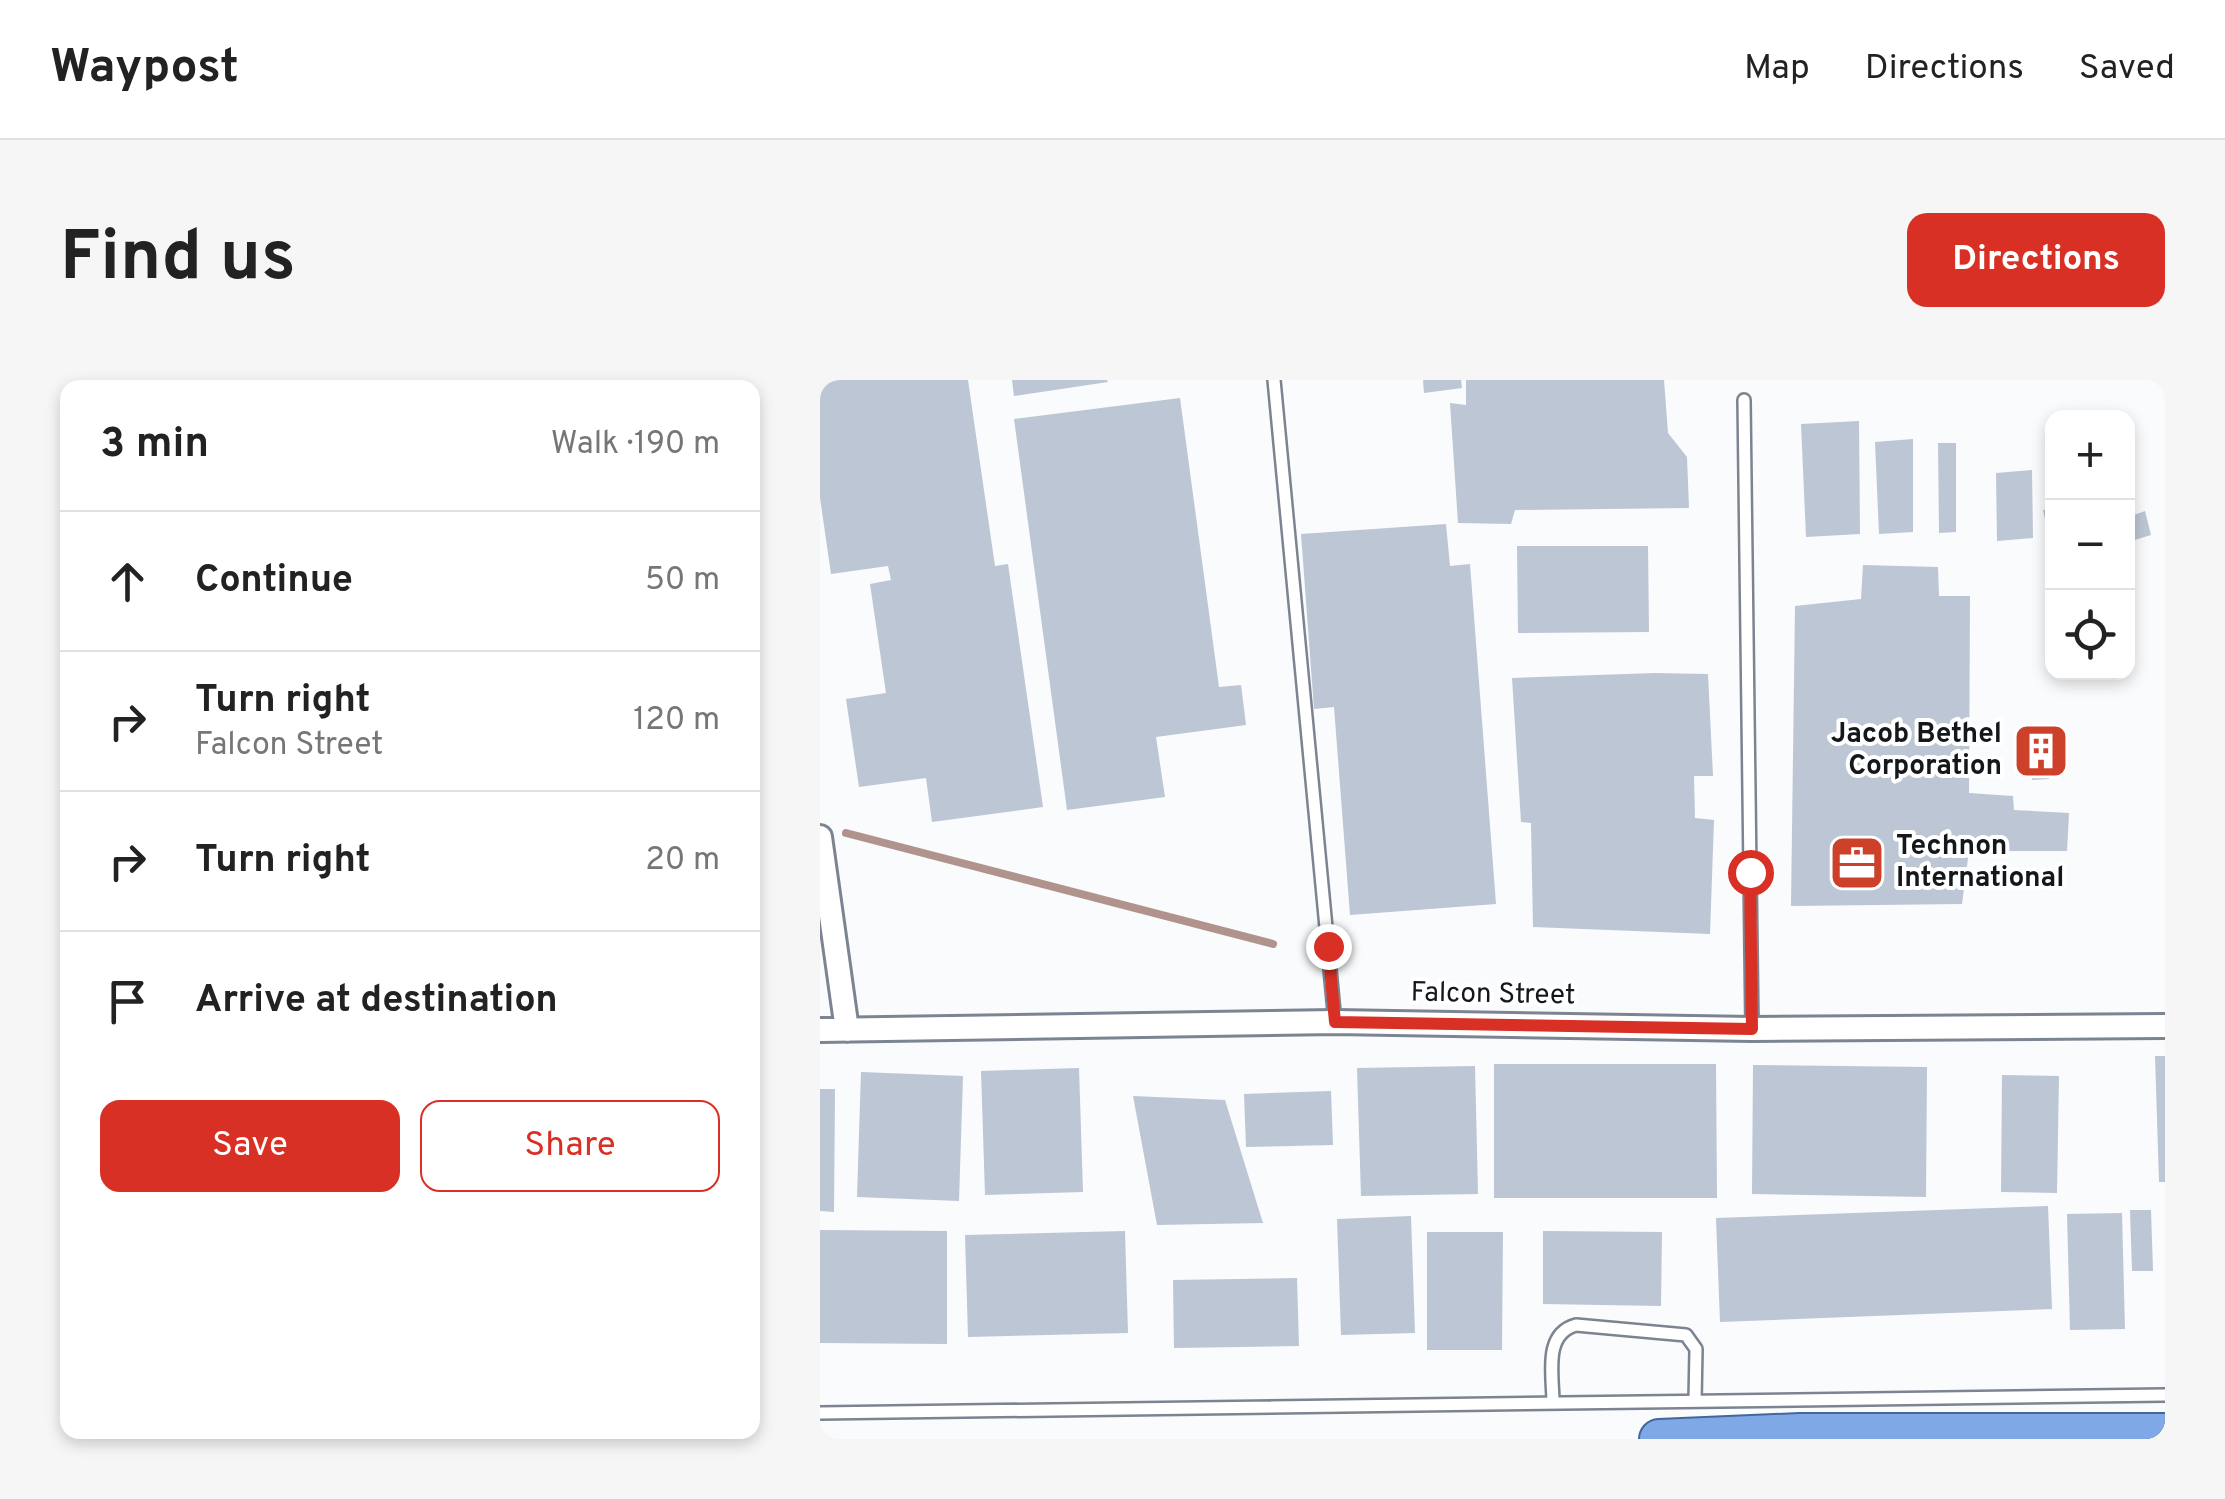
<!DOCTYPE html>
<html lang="en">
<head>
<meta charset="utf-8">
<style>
	:root { --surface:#fff; --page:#f6f6f6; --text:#222; --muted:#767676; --line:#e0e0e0; --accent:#d93025 }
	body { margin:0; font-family:Overpass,sans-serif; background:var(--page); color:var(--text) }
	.controls { position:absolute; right:30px; top:30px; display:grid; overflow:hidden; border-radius:20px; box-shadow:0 5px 15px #0003 }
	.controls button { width:90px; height:90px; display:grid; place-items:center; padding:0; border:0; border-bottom:2px solid var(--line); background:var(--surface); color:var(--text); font:50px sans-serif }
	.stop { position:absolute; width:30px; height:30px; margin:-22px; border:8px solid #d93025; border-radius:50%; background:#fff }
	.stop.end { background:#d93025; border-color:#fff; box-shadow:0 2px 10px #0008 }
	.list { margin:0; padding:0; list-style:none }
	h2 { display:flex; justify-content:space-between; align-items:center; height:130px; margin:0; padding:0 40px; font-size:42px }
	h2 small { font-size:32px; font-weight:400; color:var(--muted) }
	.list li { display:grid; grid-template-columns:65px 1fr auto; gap:30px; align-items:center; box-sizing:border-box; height:140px; padding:0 40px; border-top:2px solid var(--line) }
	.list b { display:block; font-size:38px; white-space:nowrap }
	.list p { margin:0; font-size:32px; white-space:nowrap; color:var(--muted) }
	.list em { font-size:32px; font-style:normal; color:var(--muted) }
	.actions { display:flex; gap:20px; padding:30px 40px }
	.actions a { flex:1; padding:22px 0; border:2px solid var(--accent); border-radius:20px; text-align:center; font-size:35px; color:var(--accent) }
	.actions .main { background:var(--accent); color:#fff }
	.icon { flex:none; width:55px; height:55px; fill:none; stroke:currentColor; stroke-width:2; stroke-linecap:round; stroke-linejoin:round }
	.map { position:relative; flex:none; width:1345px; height:1059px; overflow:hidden; border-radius:20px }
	header { display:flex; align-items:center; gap:60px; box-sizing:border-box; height:140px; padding:0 50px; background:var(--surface); border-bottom:2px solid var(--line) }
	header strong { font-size:48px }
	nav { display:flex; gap:55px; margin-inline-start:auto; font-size:35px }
	.intro { display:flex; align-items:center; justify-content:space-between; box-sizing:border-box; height:240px; padding:0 60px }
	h1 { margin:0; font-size:70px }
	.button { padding:25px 45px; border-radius:20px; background:var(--accent); color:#fff; font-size:35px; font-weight:700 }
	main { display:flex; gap:60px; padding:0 60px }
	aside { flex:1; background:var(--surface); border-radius:20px; box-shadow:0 5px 15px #0003 }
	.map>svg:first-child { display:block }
</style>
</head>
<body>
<header>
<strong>Waypost</strong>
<nav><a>Map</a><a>Directions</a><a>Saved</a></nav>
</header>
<div class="intro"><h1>Find us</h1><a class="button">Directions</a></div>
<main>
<aside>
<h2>3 min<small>Walk · 190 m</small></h2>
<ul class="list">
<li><svg class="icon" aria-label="ahead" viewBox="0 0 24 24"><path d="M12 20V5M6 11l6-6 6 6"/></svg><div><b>Continue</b></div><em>50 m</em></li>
<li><svg class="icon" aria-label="right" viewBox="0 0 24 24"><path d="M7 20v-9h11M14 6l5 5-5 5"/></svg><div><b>Turn right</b><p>Falcon Street</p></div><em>120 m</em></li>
<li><svg class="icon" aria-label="right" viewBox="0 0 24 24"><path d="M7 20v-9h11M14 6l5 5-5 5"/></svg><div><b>Turn right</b></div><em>20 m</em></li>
<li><svg class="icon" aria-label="arrive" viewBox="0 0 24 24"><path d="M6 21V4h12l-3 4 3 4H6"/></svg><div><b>Arrive at destination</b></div></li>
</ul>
<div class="actions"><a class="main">Save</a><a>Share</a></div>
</aside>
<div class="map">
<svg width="1345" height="1059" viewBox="0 0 1345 1059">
	<rect width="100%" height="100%" fill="#f9fbfd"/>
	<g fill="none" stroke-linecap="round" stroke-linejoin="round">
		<path stroke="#b1938e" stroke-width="8" d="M26,453L453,564"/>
	</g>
	<path fill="#bdc6d4" d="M0,0H148L175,186L188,184L223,427L112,442L106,398L39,407L26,319L66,313L50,204L71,200L68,186L11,194L0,118Z
		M192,0H287L288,2L194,16Z
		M603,0H641L642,8L604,13Z
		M646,0H844L848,53L867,77L869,128L695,130L691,144L638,143L630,23L646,25Z
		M360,18L399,307L421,305L426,345L336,357L345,417L247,430L194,39Z
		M1039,41L1040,154L986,157L981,44Z
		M1093,59V152L1059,154L1055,62Z
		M1118,63H1136V152L1119,153Z
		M1212,90L1213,158L1177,161L1176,93Z
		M1232,128V152L1228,153L1223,130Z
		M1325,131L1331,155L1308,162V137Z
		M626,144L630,186L650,184L676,524L530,535L514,327L494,329L481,154Z
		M697,166H828L829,252L698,253Z
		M1043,185L1118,187L1119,216H1150L1149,413L1193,416L1194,430L1249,433L1247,471H1149L1142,524L971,526L975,226L1041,219Z
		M835,293L888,294L893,396H874L875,438L894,440L890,554L713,547L711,443L701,442L692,298Z
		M1212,358L1229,359V384L1213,382Z
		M1211,390L1229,391V399L1212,400Z
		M1335,676H1345V802H1339Z
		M674,684H896L897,818H674Z
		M933,685L1107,687L1106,817L932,814Z
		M655,686L658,814L541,816L537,688Z
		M259,688L263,812L165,815L161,691Z
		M41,692L143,696L139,821L37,817Z
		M1182,695L1239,696L1237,813L1181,812Z
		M0,709H15L14,832L0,831Z
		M511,711L513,765L426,767L424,714Z
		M313,716L405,720L443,843L337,845Z
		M1228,826L1232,929L900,942L896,838Z
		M1310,830H1331L1333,891H1312Z
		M1302,833L1305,949L1250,950L1247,834Z
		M591,836L595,953L521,955L517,839Z
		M0,850L127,851V964L0,963Z
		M305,851L308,953L148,957L145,855Z
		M723,851L842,852L841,926L723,924Z
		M607,852H683L682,970H607Z
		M477,898L479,966L354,968L353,900Z"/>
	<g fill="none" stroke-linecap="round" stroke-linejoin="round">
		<g stroke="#7c8491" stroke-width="16">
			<path id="service" d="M454,0L515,642
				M924,20L932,649
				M733,1023C733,995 723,954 756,945L866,955L876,969L875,1021
				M0,1033L1345,1015"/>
		</g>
		<g stroke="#7c8491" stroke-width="28">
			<path id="minor" d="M0,457L27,650
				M0,650L515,642L932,649L1345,646"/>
		</g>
		<g stroke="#43679b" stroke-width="42">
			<path id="trunk" d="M839,1059L980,1053H1345"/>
		</g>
		<use href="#service" stroke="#fff" stroke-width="11"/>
		<use href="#minor" stroke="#fff" stroke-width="22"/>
		<use href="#trunk" stroke="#7ea8e6" stroke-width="38"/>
	</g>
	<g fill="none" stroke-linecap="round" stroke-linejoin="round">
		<path stroke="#d93025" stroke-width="12" d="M508,566L515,642L932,649L930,492"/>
	</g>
	<defs>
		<g id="building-square" transform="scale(2.875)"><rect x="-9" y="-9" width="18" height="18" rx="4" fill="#cd412b" stroke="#fff"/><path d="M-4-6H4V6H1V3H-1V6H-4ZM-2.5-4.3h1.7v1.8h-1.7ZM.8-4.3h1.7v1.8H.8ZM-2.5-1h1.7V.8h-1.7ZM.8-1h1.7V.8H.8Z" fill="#fff"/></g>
		<g id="office-square" transform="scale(2.875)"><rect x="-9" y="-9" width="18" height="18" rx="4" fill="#cd412b" stroke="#fff"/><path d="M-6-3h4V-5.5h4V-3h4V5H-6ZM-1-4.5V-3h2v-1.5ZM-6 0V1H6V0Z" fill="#fff"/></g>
	</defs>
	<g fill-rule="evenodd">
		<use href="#building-square" x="1221" y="371"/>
		<use href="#office-square" x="1037" y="483"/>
	</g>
	<g text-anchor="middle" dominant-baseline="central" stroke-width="8" stroke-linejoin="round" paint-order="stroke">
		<g font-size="28" font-weight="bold" fill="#14171c" stroke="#fff" text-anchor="end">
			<text x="1182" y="355">Jacob Bethel<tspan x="1182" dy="32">Corporation</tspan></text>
			<text x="1076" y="467" text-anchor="start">Technon<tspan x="1076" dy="32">International</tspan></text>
		</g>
		<g font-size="28" fill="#14171c" stroke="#fff">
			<text transform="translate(673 615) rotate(1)">Falcon Street</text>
		</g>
	</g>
</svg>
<div class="controls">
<button>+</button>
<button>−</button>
<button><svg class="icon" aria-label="locate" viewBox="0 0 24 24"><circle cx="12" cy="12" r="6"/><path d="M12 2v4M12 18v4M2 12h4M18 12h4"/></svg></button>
</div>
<div class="stop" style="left:930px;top:492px"></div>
<div class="stop end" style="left:508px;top:566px"></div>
</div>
</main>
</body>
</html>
